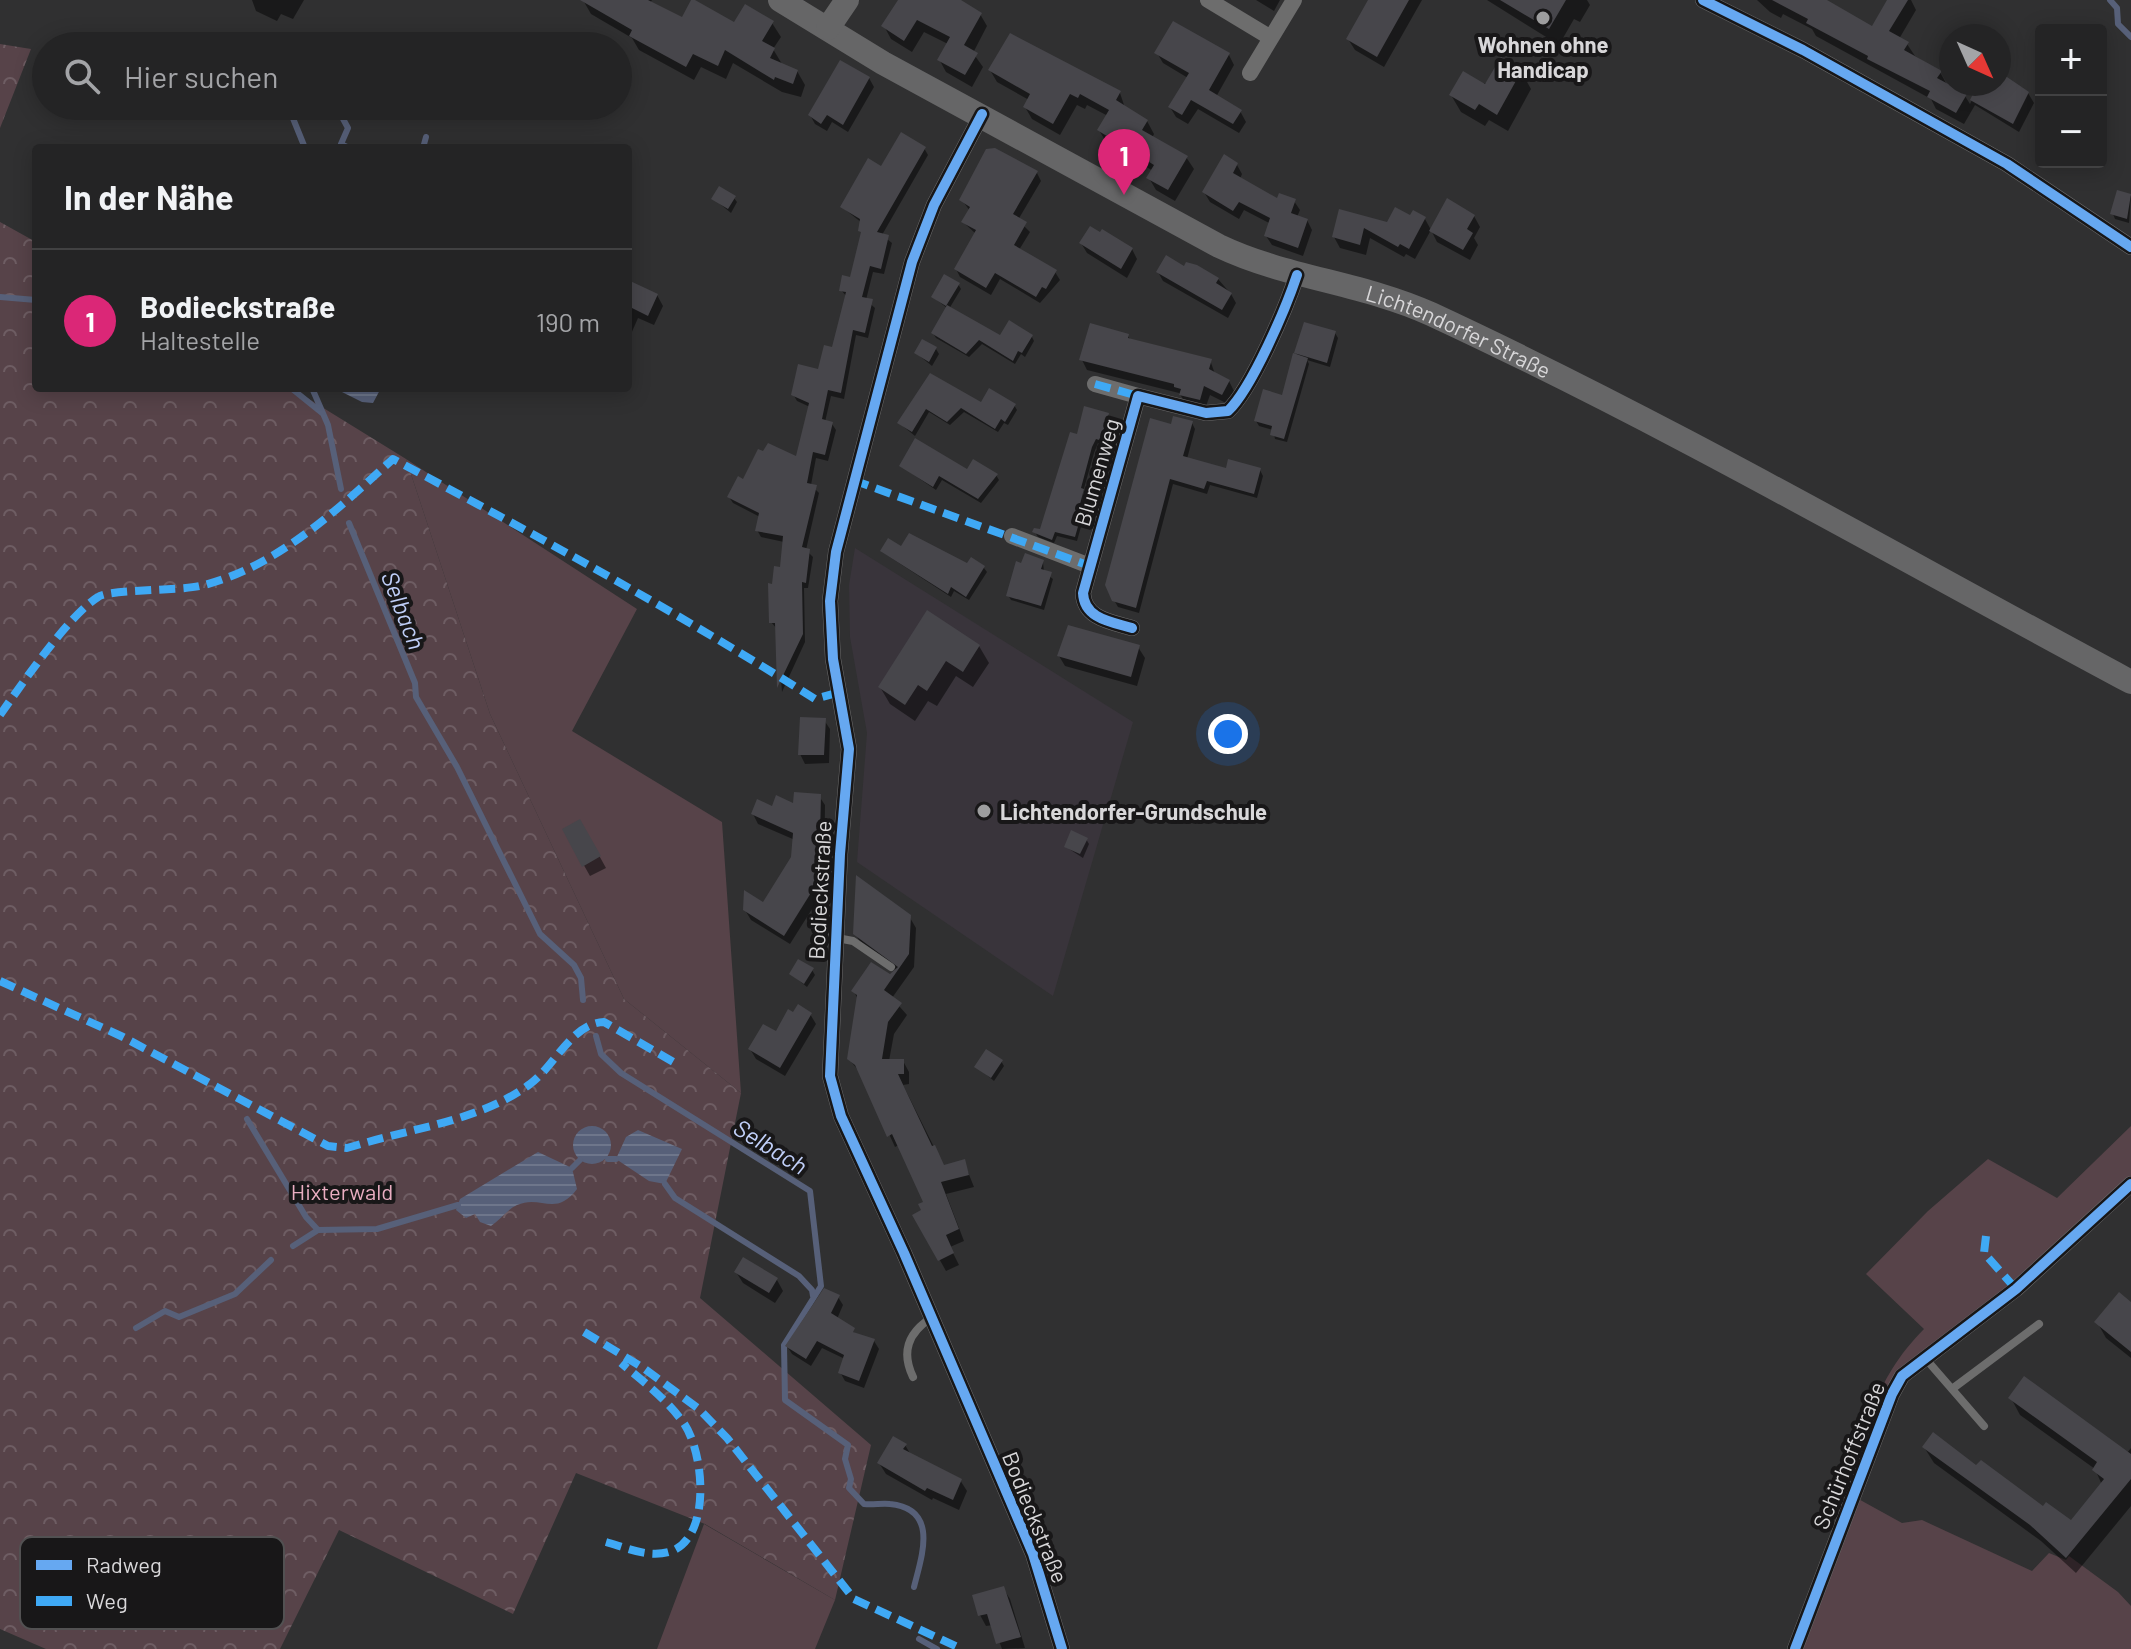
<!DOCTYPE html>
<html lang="de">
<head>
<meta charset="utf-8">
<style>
	:root { --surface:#242425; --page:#2c2c2d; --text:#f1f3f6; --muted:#a3a4a7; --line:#414142; --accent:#db2777 }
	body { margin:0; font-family:Barlow,sans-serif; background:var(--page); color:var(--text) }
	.controls { position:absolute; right:24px; top:24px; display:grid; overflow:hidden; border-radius:8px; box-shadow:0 4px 20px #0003 }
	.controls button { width:72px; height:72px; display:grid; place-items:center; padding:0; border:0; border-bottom:2px solid var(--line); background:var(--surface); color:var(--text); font:40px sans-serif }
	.compass { position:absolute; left:1939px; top:24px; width:72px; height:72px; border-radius:50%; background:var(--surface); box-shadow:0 4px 20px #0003; rotate:135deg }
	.you { position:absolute; left:1228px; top:734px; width:28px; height:28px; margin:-20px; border:6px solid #fff; border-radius:50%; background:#1a73e8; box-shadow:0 0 0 12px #1a73e833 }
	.badge { display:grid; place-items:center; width:52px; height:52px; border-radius:50%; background:var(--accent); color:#fff; font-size:26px; font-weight:700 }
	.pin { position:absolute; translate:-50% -66px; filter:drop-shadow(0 2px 4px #0008) }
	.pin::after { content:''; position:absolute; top:42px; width:28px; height:24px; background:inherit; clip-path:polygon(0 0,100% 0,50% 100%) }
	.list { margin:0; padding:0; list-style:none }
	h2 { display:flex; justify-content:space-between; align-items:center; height:104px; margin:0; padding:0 32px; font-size:34px }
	h2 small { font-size:26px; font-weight:400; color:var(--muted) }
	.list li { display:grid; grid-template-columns:52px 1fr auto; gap:24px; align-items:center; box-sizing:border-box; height:144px; padding:0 32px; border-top:2px solid var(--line) }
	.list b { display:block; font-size:30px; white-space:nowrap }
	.list p { margin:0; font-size:26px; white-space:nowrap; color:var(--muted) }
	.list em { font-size:26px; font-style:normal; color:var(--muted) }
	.icon { flex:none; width:44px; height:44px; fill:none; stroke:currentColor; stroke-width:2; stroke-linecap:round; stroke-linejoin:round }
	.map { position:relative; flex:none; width:2131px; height:1649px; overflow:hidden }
	.search { position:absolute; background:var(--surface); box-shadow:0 4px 20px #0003; left:32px; top:32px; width:600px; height:88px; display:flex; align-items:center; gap:20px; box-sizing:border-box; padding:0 28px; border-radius:44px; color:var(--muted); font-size:30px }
	.panel { position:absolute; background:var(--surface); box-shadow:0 4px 20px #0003; left:32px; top:144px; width:600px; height:248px; border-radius:8px }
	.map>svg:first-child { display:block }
</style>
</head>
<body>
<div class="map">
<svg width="2131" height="1649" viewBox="0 0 2131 1649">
	<defs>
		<pattern id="forest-crowns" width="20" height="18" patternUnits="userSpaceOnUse" patternTransform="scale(2)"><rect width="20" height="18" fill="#574349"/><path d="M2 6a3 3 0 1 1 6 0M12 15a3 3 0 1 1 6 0" fill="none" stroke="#6e5d63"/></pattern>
		<pattern id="water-rules" width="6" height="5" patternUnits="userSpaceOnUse" patternTransform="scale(2)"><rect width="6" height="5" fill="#576079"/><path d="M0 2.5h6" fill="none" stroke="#6e768b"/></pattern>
	</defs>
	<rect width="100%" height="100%" fill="#303031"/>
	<path fill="#39343b" d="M855,548L1133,722L1053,996L857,862L867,733L850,637L849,585Z"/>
	<path fill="#574349" d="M406,459L637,609L572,731L722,822L741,1093L624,999L490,714Z
		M2131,1126V1180L2087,1224L1901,1375L1851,1496C1869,1425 1871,1383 1924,1329L1866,1274L1928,1211L1988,1159L2057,1198Z
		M1853,1496L1902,1523L1922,1520L2032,1571L2049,1553L2066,1560L2069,1556L2118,1592L2131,1606V1649H1795Z
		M704,1524L835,1600L815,1649H657Z"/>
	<path fill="url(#forest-crowns)" d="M0,44L31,49L0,128Z
		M0,222L36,242V388H291L406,459L490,714L624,999L741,1093L700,1298L871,1445L835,1600L705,1524L576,1473L513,1614L339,1530L280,1649H46L0,1629Z"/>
	<path fill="url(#water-rules)" d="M334,388H381L373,403L362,402Z
		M573 1145a19 19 0 1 1 38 0a19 19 0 1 1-38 0Z
		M638,1130L682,1149L665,1184L649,1181L616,1159L626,1137Z
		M538,1152L572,1168L577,1189C555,1218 541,1194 517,1205C508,1209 500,1220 491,1226L480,1222L475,1214L466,1218L456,1210L460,1199Z"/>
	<path fill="#0007" d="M252,0H304L293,19L281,14L277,21L256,11Z
		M583,0H652L650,3L682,19L735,25L772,23L781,37L773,49L782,64L797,71L805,85L801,97L782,92L733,63L726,79L701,67L694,80L639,50L632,38L591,14Z
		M900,0H957L980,14L987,26L973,53L983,67L972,87L946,72L939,59L948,44L924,32L912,52L891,39L884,26Z
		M1256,0H1280L1274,11Z
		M1371,0H1422L1384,67L1355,50L1348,39Z
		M1487,0H1587L1590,5L1580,22L1574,19L1559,45Z
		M1757,0H1823L1872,28L1889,0H1911L1916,10L1899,39L1907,44L1915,56L1940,72L1947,85L1965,96L1970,104L1980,84H1999V80L2028,93L2034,103L2019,132L1975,105L1964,124L1936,109L1931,99L1816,36L1812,29L1783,14L1781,18L1770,12Z
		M1157,53L1229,55L1234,65L1216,97L1240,111L1246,122L1239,133L1198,109L1188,124L1176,117L1170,107L1188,78L1163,63Z
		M990,70L1120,93L1125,108L1147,121L1154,134L1152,138L1186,157L1194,169L1175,201L1156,190L1149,178L1153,171L1106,142L1099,130L1108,116L1087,105L1085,109L1077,105L1060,135L1032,119L1025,107L1029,100L997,82Z
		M1521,71L1531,89L1508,131L1489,120L1485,126L1461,112L1451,95Z
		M869,78L874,87L848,132L832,122L827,131L815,124L810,115Z
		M924,148L928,155L882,235L892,243L884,274L873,272L866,300L875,308L868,338L856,335L844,399L831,396L825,422L832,424L836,430L828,461L816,458L811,485L819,493L806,550L813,557L808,588H804L805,642L782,692L777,629L771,622L773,586L781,569L784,542L761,537L757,530L760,517L733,503L729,497L744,481L798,459L810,407L797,401L793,394L820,371L834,350L847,297L841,290L851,280L862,235V223L842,207L881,169Z
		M1237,165L1242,174L1240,179L1279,201H1294L1300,210L1297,217L1307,220L1312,230L1303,256L1272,245L1266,236L1271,224L1244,210L1239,219L1210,202L1204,192Z
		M1037,173L1041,181L1018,220L1030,232L1019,250L1055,272L1060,280L1040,303L1000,279L991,295L960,277L956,269L976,234L963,222L970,211L962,200Z
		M2118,193L2131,196L2129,223L2115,219L2113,214Z
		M734,198L737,202L731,213L714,199Z
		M1340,212L1388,224L1425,219L1431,230L1474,216L1480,227L1474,238L1478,245L1470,260L1437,242L1431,230L1415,259L1406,254L1404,257L1370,238L1366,255L1340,248L1334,237Z
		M1081,243L1132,249L1137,259L1127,278L1087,253Z
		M1185,268L1218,279L1231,294L1236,303L1228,318L1163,281L1158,272Z
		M628,282L657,295L663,306L654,325L638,318L631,334L628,333Z
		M958,284L961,289L949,309L1001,337H1032L1034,341L1025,357L1021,354L1015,364L982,344L969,357L936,338L933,333L947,308L933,297Z
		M1335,333L1338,338L1330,367L1307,360L1309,364L1287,442L1275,439L1273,430L1259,426L1256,421L1283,397L1299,357L1296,353Z
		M1128,336L1131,341L1210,360L1215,374L1229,381L1234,391L1228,404L1210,395L1205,409L1187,405L1179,393L1087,370L1082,360Z
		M936,349L939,354L932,366L916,353Z
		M930,376L982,404L1014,405L1017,410L1008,425L1004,423L998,432L964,412L950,425L929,412L915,436L899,423Z
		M1108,415L1111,420L1104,445L1098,443L1094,453L1083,492L1081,510L1084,516L1077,541L1057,536L1054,543L1038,537L1035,532H1041L1078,437Z
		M1192,423L1195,429L1187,459L1227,471L1260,470L1263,476L1257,498L1210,485L1207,494L1173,484L1139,613L1118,607L1114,600L1172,426Z
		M901,466L996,475L999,480L981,503L942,480L936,490Z
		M902,549L984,568L987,572L969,600L954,591L951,597L882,552Z
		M1043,562L1044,572L1053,579L1044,610L1011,600L1008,595Z
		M979,646L989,663L973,687L956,676L937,706L928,701L915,721L890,704L880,687Z
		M1138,647L1145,658L1137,686L1065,666L1059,656Z
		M824,720L830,729L829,763L805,764L800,754Z
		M819,796L825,805L824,890L790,944L751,920L745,910L763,905L793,858L795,840L758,824L753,814L795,805Z
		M580,821L606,868L590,876L564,830Z
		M1086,839L1089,844L1083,858L1066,847Z
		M909,916L916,928L914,967L892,998L907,1015L894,1034L889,1061H903L909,1072V1084L903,1085L944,1167L964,1162L974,1187L946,1194L964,1241L950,1247L959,1265L946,1271L915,1216L924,1211L925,1203L899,1145L895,1147L862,1075L849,1059L858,1000L854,991L897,971L862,945L855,933Z
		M812,970L815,975L807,987L791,974Z
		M810,1014L816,1024L785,1076L756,1059L750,1049Z
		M1001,1061L1004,1066L994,1081L977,1067Z
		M736,1272L777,1280L783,1291L775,1303L743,1283Z
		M838,1297L843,1305L837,1319L857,1335L874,1341L879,1349L864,1388L845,1381L840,1372L845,1359L822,1348L811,1366L792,1354L787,1346Z
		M2131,1305V1358L2106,1338L2097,1322Z
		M2011,1398L2127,1453L2131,1448V1506L2076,1573L2041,1541L1934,1463L1924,1447L1977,1468L2071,1523L2102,1485L2095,1469L2020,1415Z
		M905,1445L911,1455L960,1480L967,1491L959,1510L933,1498L932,1500L886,1474L879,1463Z
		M1003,1588L1010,1599L1025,1648L1002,1649L993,1625L986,1626L980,1615Z"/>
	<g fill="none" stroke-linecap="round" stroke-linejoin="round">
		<path stroke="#576079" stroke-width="6" d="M2110,0L2117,8L2118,24L2131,37
			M288,106L305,148
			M336,106L348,128L341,144L349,148
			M423,148L426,137
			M0,297L36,300
			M291,388L322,413
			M312,388L328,425L341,489
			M349,523L415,683L416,697L457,767L540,934L574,965L581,978L583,1000
			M596,1036L601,1054L621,1073L810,1191L821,1286L784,1345L785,1400L848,1445L845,1459L851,1479L849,1488L864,1504C873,1505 882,1503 890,1504C939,1509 922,1555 914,1587
			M247,1119L306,1217L318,1230
			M608,1159H616
			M572,1168L580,1160
			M665,1184L675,1198L799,1276L812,1290L813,1296
			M293,1246L318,1230L377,1229L458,1205
			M136,1328L165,1311L179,1317L235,1294L271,1260
			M919,1639L937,1649"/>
	</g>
	<path fill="#47464b" d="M580,0H648L682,17L691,0H695L734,22L745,4L774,21L762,41L775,48L770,58L798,70L793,84L775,77L774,80L725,50L718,66L693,54L686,67L629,36L632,30Z
		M898,0H961L982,13L964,45L978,53L965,75L937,60L950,37L917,20L904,41L881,26Z
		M1368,0H1409L1377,57L1346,39Z
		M1500,0H1566L1549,29Z
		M1772,0H1827L1872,26L1887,0H1908L1889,31L1909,42L1904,50L1942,71L1937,78L1967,94L1956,113L1927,97L1930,91L1867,59L1868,56L1806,23L1808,19Z
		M1173,21L1230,53L1209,90L1242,110L1233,124L1191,100L1182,115L1168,107L1189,73L1154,53Z
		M1010,33L1121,91L1116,100L1148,120L1142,130L1188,156L1168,190L1146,178L1154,165L1097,130L1109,110L1080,94L1078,98L1070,94L1053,124L1023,107L1030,94L988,70Z
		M1501,57L1522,70L1497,115L1479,104L1475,110L1449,95L1463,71L1485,84Z
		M840,60L870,77L843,125L827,115L821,124L808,115Z
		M2007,77L2029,92L2013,124L1970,100L1978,84H1999V79Z
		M901,132L926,147L877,232L889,235L881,269L870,266L862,297L873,299L865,333L853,330L841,393L828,390L822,419L833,422L825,455L813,452L807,483L817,485L802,547L810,549L806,583L802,582L803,634L777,688L775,623H769L768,583L772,584L774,566L780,567L783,536L755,531L759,513L727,497L738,476L743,479L758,449L763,451L768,443L796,456L809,403L791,395L798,364L818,369L824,345L832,347L846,292L839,291L842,275L850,277L861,232L858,231L860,219L840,207L868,158L881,166Z
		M995,148L1038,171L1013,214L1027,222L1014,245L1057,270L1046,289L1042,287L1036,297L995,273L986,288L954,269L976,230L961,222L970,207L959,200L986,149Z
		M1224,154L1238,163L1233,173L1277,198L1279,193L1296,199L1291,213L1308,219L1298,248L1264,236L1270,218L1239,202L1233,211L1202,192Z
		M719,186L736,196L728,209L711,199Z
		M2117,190L2131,194L2127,219L2110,214Z
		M1447,198L1475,215L1467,229L1473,233L1463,250L1429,231Z
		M1395,207L1410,215L1413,210L1426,217L1409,249L1400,244L1398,247L1364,228L1360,245L1332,237L1339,209L1387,222Z
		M1090,226L1100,232L1102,229L1133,248L1121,269L1079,243Z
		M1166,255L1184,266L1186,262L1197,265L1219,278L1216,283L1232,293L1222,310L1156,272Z
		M944,274L960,283L946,306L931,297Z
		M628,280L658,294L648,316L628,306Z
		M947,305L1000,335L1009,320L1033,335L1022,353L1018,351L1013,361L979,340L966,354L931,333Z
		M1304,322L1336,331L1327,363L1294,353Z
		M1090,323L1129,334L1128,338L1212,359L1209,369L1230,380L1222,395L1204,386L1200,400L1179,395L1181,389L1174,387V384L1079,360Z
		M922,339L937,347L929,362L914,353Z
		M1293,353L1308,358L1284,439L1270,435L1272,426L1254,421L1263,389L1282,395Z
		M930,373L981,402L989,388L1016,404L1005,422L1001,419L995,429L961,408L947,422L926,409L912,432L897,423Z
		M1084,406L1109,413L1102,441L1096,439L1092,447L1081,488L1084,489L1079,508L1083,509L1075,537L1055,532L1052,540L1032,532L1034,528L1040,529L1070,432L1077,434Z
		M1173,416L1193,421L1183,456L1226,468L1228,459L1261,468L1254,494L1207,481L1204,489L1170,479L1136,608L1112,601L1105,585L1150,418L1171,424Z
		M915,438L967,469L973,459L998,474L978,499L939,476L933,487L899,466Z
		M909,533L967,563L971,557L985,566L966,597L951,587L948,594L880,551L888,538L901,546Z
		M1025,553L1044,560L1041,569L1052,572L1041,606L1006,596L1016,561L1021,563Z
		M927,610L980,645L963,672L946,661L927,691L918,685L905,705L878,687Z
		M1068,625L1140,645L1131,677L1057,656Z
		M800,717L826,718L824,755H798Z
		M794,792L821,794L819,880L784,936L743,910L744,890L763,902L791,857L793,833L751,814L757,799L772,806L776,795L793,803Z
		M580,819L601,856L582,867L562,829Z
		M1071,830L1088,838L1080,854L1064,847Z
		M856,875L911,915L909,954L884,990L902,1003L888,1022L882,1059H904V1074H898L932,1146L935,1145L944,1165L965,1159L969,1175L941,1182L959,1229L946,1235L954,1253L938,1261L912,1215L921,1210L918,1204L923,1202L892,1134L887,1137L855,1065L847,1059L857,995L851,991L871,962L890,974L898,967L853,934Z
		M798,959L814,968L804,984L789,974Z
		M798,1004L812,1013L780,1068L748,1049L763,1024L776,1031L788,1009L793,1012Z
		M986,1049L1003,1060L991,1078L974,1067Z
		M743,1257L778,1278L769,1293L734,1272Z
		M824,1288L840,1295L831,1313L855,1328L853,1332L875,1339L859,1381L838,1373L844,1355L817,1341L806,1359L785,1346Z
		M2119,1292L2131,1302V1352L2094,1322Z
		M2024,1376L2131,1454V1479L2066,1558L2030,1525L1922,1447L1933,1432L1976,1465L1981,1460L2043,1506L2046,1502L2071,1520L2104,1479L2092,1470L2097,1462L2008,1398Z
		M893,1436L907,1444L903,1449L962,1479L953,1500L927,1488L925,1491L877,1463Z
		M1004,1586L1021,1637L996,1644L987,1614L978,1616L972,1595Z"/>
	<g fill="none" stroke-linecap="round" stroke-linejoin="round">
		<path stroke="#6d6d6d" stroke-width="8" d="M837,938L853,941L891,967
			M1925,1358L1984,1426
			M913,1377C901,1352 908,1333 931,1318
			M1952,1389L2039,1324"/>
		<path stroke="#6d6d6d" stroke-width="16" d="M1208,0L1271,38
			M1703,0L1803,50L2007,164L2131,247
			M1250,73L1294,0
			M982,114L934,205L912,262L836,552L830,601L833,659L849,749L840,854L830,1076L841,1116L904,1253L1033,1554L1062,1649
			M1095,384L1138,396
			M1012,536L1090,566
			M1132,628C1112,622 1084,619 1083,593L1138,396L1206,413L1228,411C1252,388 1286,308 1297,275
			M1795,1649L1892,1394L1902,1376L2016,1289L2131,1184"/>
		<g stroke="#666667" stroke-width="24">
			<path id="s1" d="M780,0L883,63L1219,246C1286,278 1363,283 1431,314C1670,425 1899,558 2131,682"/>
			<path d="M828,28L847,0"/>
		</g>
		<path stroke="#3fa9f5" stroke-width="8" stroke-dasharray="16 8" stroke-linecap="butt" d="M1095,384L1138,396
			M853,480L1090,566
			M0,715C22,684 68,616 98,597C109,589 178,591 200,586C276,568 337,510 393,459C536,535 677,612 815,699L840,692
			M0,981L123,1037L328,1146L347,1148L368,1142C421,1127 485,1118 530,1084C554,1067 572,1023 604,1022L675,1063
			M1986,1236L1984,1253L2016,1289
			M584,1332L642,1367L699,1409L727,1438L854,1599L962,1649
			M606,1542C627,1548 650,1559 672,1551C712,1535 704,1451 683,1422C666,1399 643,1381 621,1363"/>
		<g stroke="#181718" stroke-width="15">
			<path id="cycleway" d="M1703,0L1803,50L2007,164L2131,247
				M982,114L934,205L912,262L836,552L830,601L833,659L849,749L840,854L830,1076L841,1116L904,1253L1033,1554L1062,1649
				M1132,628C1112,622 1084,619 1083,593L1138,396L1206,413L1228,411C1252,388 1286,308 1297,275
				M1795,1649L1892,1394L1902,1376L2016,1289L2131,1184"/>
		</g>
		<use href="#cycleway" stroke="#66a8f1" stroke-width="10"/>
	</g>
	<g fill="#9d9d9e" stroke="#181718" stroke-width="3">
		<circle cx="1543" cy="18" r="8"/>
		<circle cx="984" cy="811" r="8"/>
	</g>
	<g text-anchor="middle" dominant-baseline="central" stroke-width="8" stroke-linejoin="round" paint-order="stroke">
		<g font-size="22" font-weight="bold" fill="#d8d7d9" stroke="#181718">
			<text x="1543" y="44">Wohnen ohne<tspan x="1543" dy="25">Handicap</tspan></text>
			<text x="1000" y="811" text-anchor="start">Lichtendorfer-Grundschule</text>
		</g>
		<g font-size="22" fill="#d8d7d9" stroke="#181718">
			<text stroke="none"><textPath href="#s1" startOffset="758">Lichtendorfer Straße</textPath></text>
			<text transform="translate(1096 472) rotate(-74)">Blumenweg</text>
			<text transform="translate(819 890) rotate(-87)">Bodieckstraße</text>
			<text transform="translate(1848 1455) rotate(-68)">Schürhoffstraße</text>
			<text transform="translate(1036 1517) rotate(68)">Bodieckstraße</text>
		</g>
		<g font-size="22" fill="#e9adc1" stroke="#181718">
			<text x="342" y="1191">Hixterwald</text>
		</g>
		<g font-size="24" font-style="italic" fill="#c0cff8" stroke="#181718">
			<text transform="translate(404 610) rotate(69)">Selbach</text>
			<text transform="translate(771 1146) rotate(32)">Selbach</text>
		</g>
	</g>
	<rect x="20" y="1537" width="264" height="92" rx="12" fill="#181718" stroke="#525152" stroke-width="2"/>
	<rect x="36" y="1560" width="36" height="10" fill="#66a8f1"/>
	<rect x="36" y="1596" width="36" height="10" fill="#3fa9f5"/>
	<g font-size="22" fill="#d8d7d9">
		<text x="86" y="1573">Radweg</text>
		<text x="86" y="1609">Weg</text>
	</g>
</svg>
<div class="controls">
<button>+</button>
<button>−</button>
</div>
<svg class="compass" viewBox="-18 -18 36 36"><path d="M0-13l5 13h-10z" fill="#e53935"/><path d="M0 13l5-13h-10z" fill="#a3a4a7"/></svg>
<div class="you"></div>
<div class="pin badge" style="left:1124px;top:195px">1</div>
<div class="search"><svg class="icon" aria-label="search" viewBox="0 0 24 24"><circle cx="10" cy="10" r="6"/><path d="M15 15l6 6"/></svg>Hier suchen</div>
<section class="panel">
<h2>In der Nähe<small></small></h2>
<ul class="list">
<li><span class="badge">1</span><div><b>Bodieckstraße</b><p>Haltestelle</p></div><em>190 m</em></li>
</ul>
</section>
</div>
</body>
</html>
